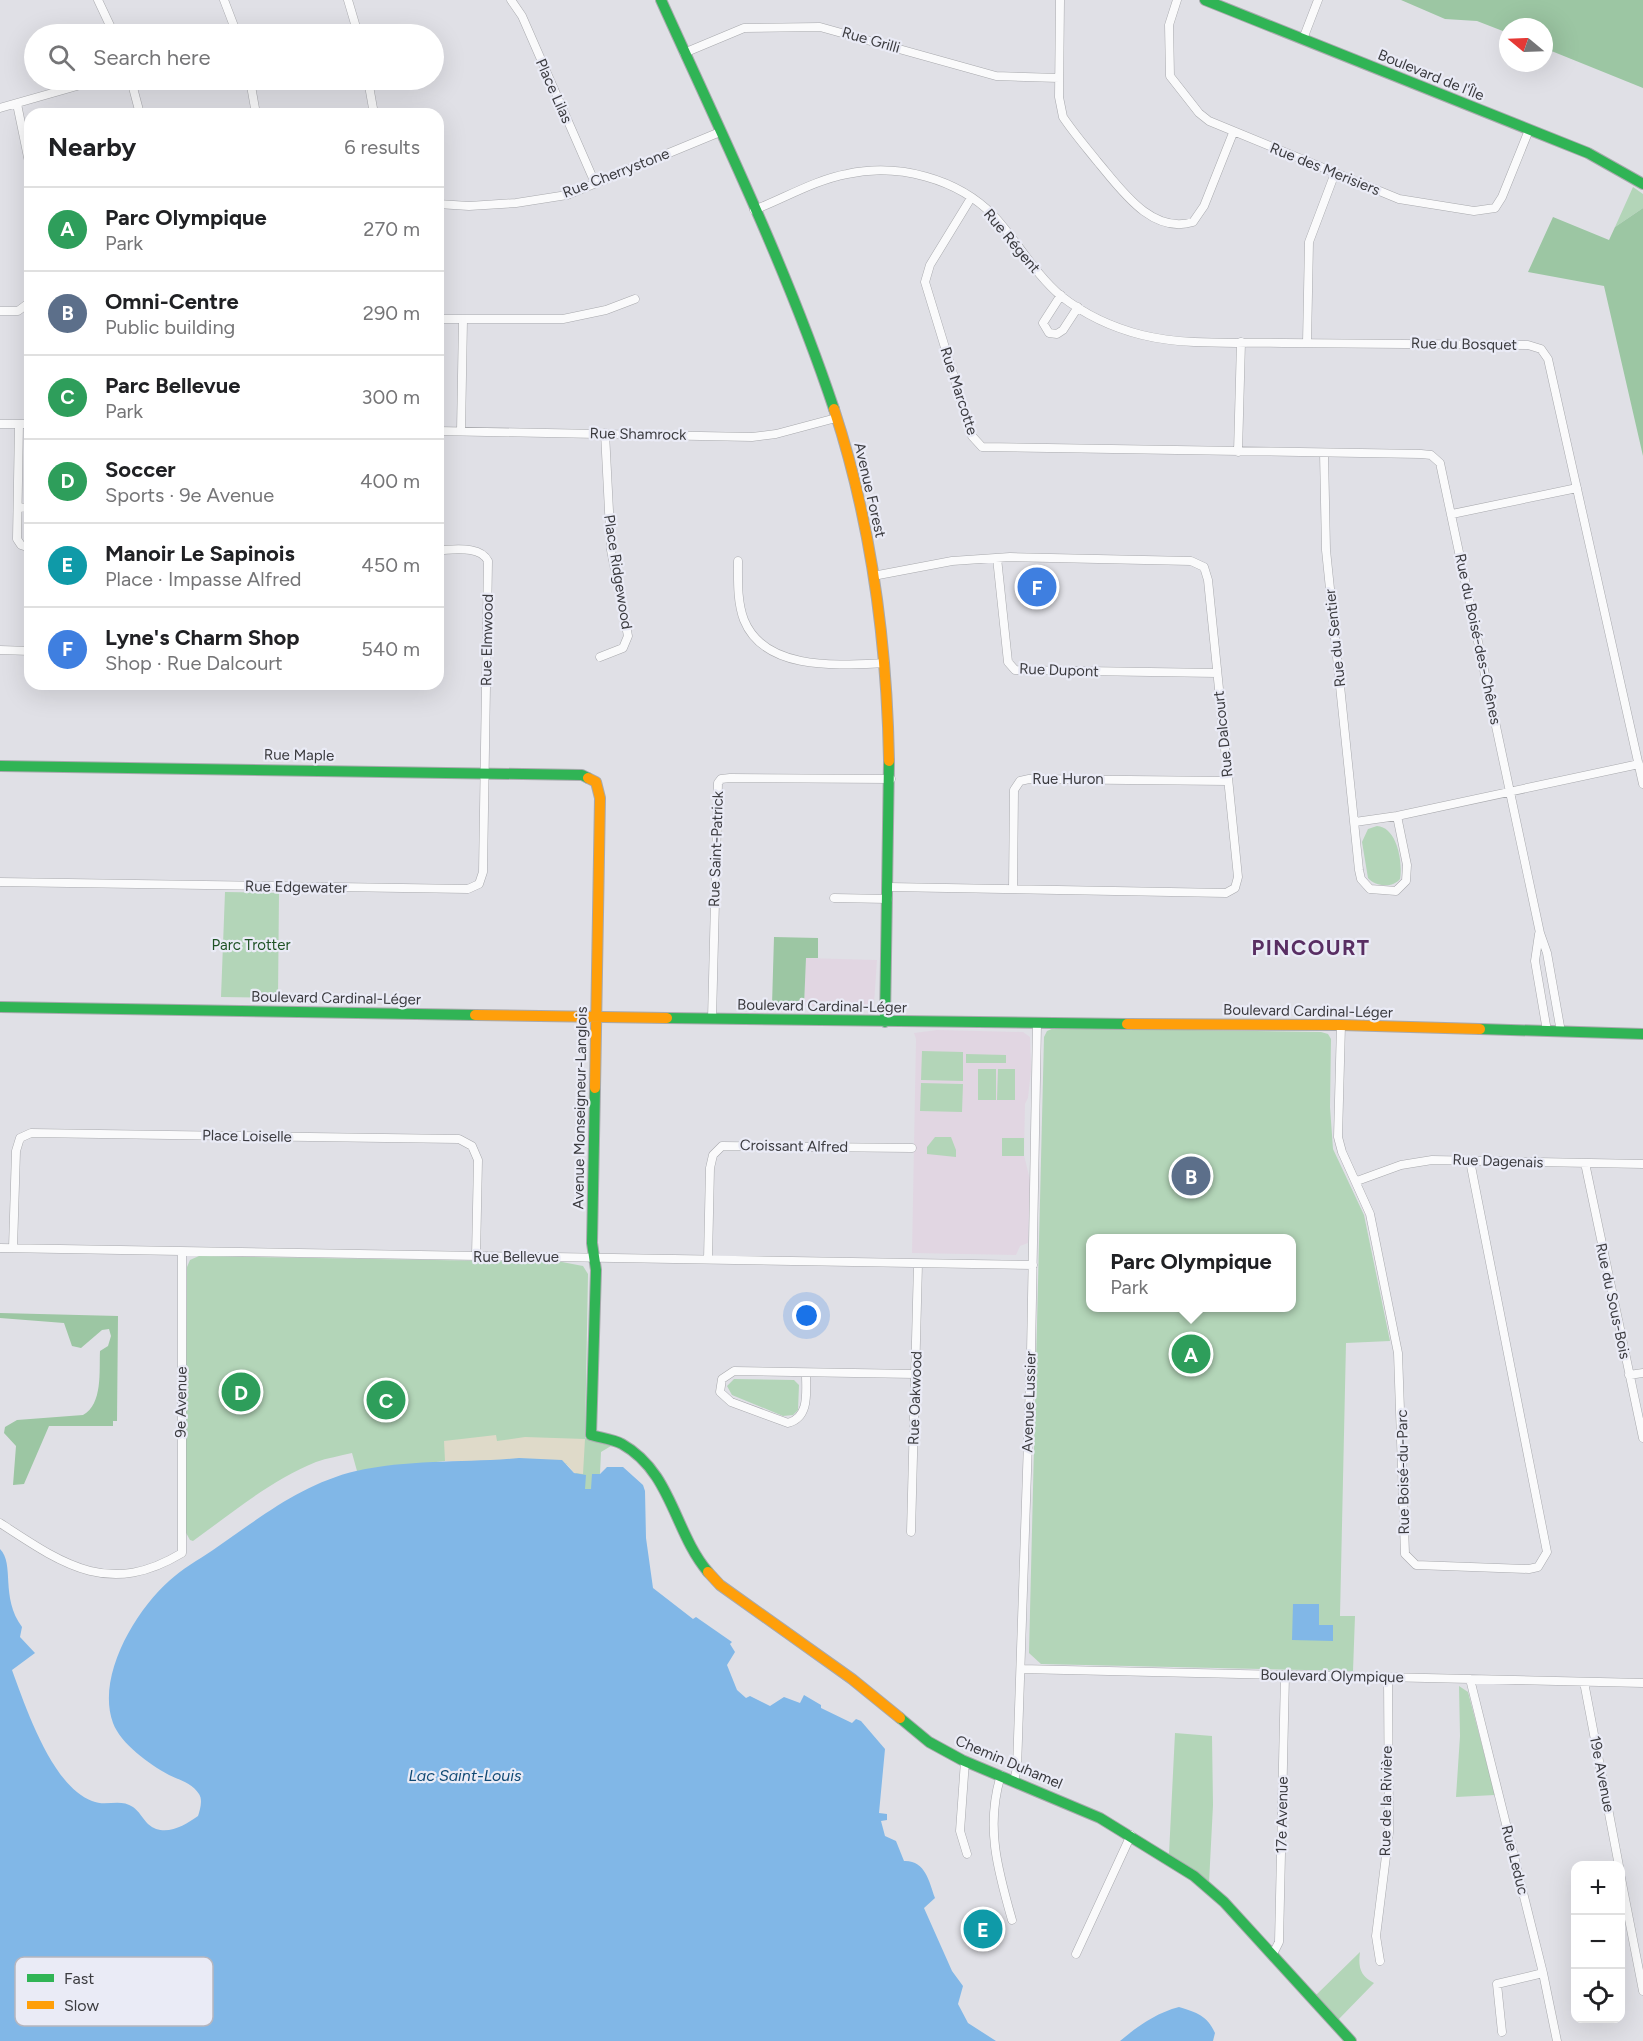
<!DOCTYPE html>
<html lang="en">
<head>
<meta charset="utf-8">
<style>
	:root { --surface:#fff; --page:#f2f2f2; --text:#202124; --muted:#757577; --line:#e0e0e0; --accent:#0b8043 }
	body { margin:0; font-family:Figtree,sans-serif; background:var(--page); color:var(--text) }
	.controls { position:absolute; right:18px; bottom:18px; display:grid; overflow:hidden; border-radius:12px; box-shadow:0 6px 24px #0002 }
	.controls button { width:54px; height:54px; display:grid; place-items:center; padding:0; border:0; border-bottom:2px solid var(--line); background:var(--surface); color:var(--text); font:30px sans-serif }
	.compass { position:absolute; left:1499px; top:18px; width:54px; height:54px; border-radius:50%; background:var(--surface); box-shadow:0 6px 24px #0002; rotate:289deg }
	.you { position:absolute; left:807px; top:1316px; width:21px; height:21px; margin:-15px; border:4px solid #fff; border-radius:50%; background:#1a73e8; box-shadow:0 0 0 9px #1a73e833 }
	.badge { display:grid; place-items:center; width:39px; height:39px; border-radius:50%; background:var(--accent); color:#fff; font-size:20px; font-weight:700 }
	.pin { position:absolute; translate:-50% -50%; border:3px solid #fff; box-shadow:0 2px 6px #0006 }
	.popup { position:absolute; left:1086px; top:1234px; width:210px; height:78px; box-sizing:border-box; display:grid; place-content:center; border-radius:12px; background:var(--surface); filter:drop-shadow(0 2px 4px #0005); font-size:20px; white-space:nowrap; color:var(--muted) }
	.popup b { font-size:22px; color:var(--text) }
	.popup::after { content:''; position:absolute; left:50%; top:100%; margin-left:-12px; border:12px solid transparent; border-top-color:var(--surface) }
	.list { margin:0; padding:0; list-style:none }
	h2 { display:flex; justify-content:space-between; align-items:center; height:78px; margin:0; padding:0 24px; font-size:26px }
	h2 small { font-size:20px; font-weight:400; color:var(--muted) }
	.list li { display:grid; grid-template-columns:39px 1fr auto; gap:18px; align-items:center; box-sizing:border-box; height:84px; padding:0 24px; border-top:2px solid var(--line) }
	.list b { display:block; font-size:22px; white-space:nowrap }
	.list p { margin:0; font-size:20px; white-space:nowrap; color:var(--muted) }
	.list em { font-size:20px; font-style:normal; color:var(--muted) }
	.icon { flex:none; width:33px; height:33px; fill:none; stroke:currentColor; stroke-width:2; stroke-linecap:round; stroke-linejoin:round }
	.map { position:relative; flex:none; width:1643px; height:2041px; overflow:hidden }
	.search { position:absolute; background:var(--surface); box-shadow:0 6px 24px #0002; left:24px; top:24px; width:420px; height:66px; display:flex; align-items:center; gap:15px; box-sizing:border-box; padding:0 21px; border-radius:33px; color:var(--muted); font-size:22px }
	.panel { position:absolute; background:var(--surface); box-shadow:0 6px 24px #0002; left:24px; top:108px; width:420px; height:582px; border-radius:18px }
	.map>svg:first-child { display:block }
</style>
</head>
<body>
<div class="map">
<svg width="1643" height="2041" viewBox="0 0 1643 2041">
	<rect width="100%" height="100%" fill="#e0e0e6"/>
	<path fill="#e1d6e2" d="M806,958L877,960L874,1004L869,1007L804,1006Z
		M937,1030L1023,1032L1030,1037L1031,1070L1028,1098L1025,1104L1024,1155L1030,1180L1028,1243L1020,1246L1016,1255L912,1253L916,1039L914,1033Z"/>
	<path fill="#b3d5b8" fill-rule="evenodd" d="M1633,187L1643,194V208L1615,227Z
		M1377,826C1397,827 1403,862 1400,879C1393,888 1376,887 1368,878L1362,842L1368,829Z
		M225,892L279,893L278,998L221,997Z
		M1054,1028L1321,1032L1328,1034L1331,1039L1330,1107L1333,1149L1364,1215L1390,1341L1346,1343L1340,1616H1355L1353,1671L1041,1664L1029,1653L1044,1037L1047,1031ZM1090,1238H1292V1308H1090Z
		M922,1051L963,1052V1081L921,1080Z
		M966,1054L1006,1055V1063H966Z
		M978,1069H996V1100H978Z
		M998,1069H1015V1100H997Z
		M921,1083L963,1084L962,1112L920,1111Z
		M935,1137H951L956,1150V1157L927,1154V1147Z
		M1002,1138H1024V1156H1002Z
		M199,1256L562,1262L583,1266L588,1274L585,1438L611,1446L601,1452L600,1474L591,1489H585C578,1475 569,1461 553,1458L445,1461L357,1471L352,1453C340,1456 327,1458 316,1462C271,1480 232,1513 193,1541L190,1540L185,1531L187,1267L190,1260Z
		M734,1379L794,1380L799,1385L798,1410L793,1415L783,1416L732,1395L727,1386Z
		M1459,1686L1468,1692L1495,1795L1456,1797L1460,1736Z
		M1175,1733L1212,1736L1213,1805L1209,1883L1169,1854Z
		M1360,1952C1358,1967 1360,1976 1374,1983L1338,2020L1315,1996Z"/>
	<path fill="#9cc6a3" d="M1401,0H1643V88L1544,48V27H1508V33L1477,21L1445,19Z
		M1643,208V456L1604,286L1528,272L1553,217L1609,240L1615,227Z
		M774,937L818,938V958H806L804,1006L772,1005Z
		M0,1313L118,1316L117,1421H113V1426H49L24,1484L13,1485L16,1446L4,1433L5,1427L17,1420L83,1415C103,1404 99,1371 100,1351L108,1346L111,1336L109,1329L102,1330L81,1348L72,1346L64,1323L0,1318Z"/>
	<path fill="#dfdac9" d="M496,1435L497,1441L525,1437L585,1439L583,1474L574,1473L566,1463L445,1461L444,1441Z"/>
	<path fill="#81b7e7" d="M519,1458L562,1460L574,1473L586,1475L585,1489H591L592,1474H600L607,1467H623L643,1485L645,1491L646,1538L653,1588L693,1619L696,1617L732,1642L730,1644L735,1652L727,1665L737,1690L746,1698L750,1696L770,1706L784,1697L800,1703L804,1695L821,1705V1708L852,1723L856,1719L861,1721L885,1749L879,1813L887,1814V1820L881,1821L885,1836L896,1841L904,1861C925,1860 929,1881 935,1898L924,1908L952,1971L963,1986L958,2004L968,2023L996,2041H0V1549C15,1564 0,1597 22,1627L20,1637L35,1653L12,1670C26,1708 52,1786 92,1801C106,1807 120,1798 133,1807C139,1811 143,1819 148,1824C164,1838 184,1826 198,1816C200,1810 203,1800 199,1794C192,1783 179,1780 169,1775C149,1764 121,1744 113,1723C96,1677 135,1611 169,1581C182,1569 198,1560 213,1550C258,1519 301,1484 356,1471C409,1459 465,1463 519,1458Z
		M1293,1604H1319V1625H1333V1641L1292,1640Z
		M1179,2007C1197,2013 1207,2015 1215,2033L1213,2041H1120C1138,2026 1156,2013 1179,2007Z"/>
	<g fill="none" stroke-linecap="round" stroke-linejoin="round">
		<g stroke="#a8a9ad" stroke-width="9">
			<path id="street" d="M98,0L114,34
				M224,0L237,34
				M348,0L358,34
				M511,0L522,16L595,183
				M1060,0L1059,97L1063,117C1073,132 1085,146 1097,161C1120,188 1151,235 1193,222L1204,206L1233,133
				M1177,0L1169,25L1170,76L1199,113L1209,121L1399,199L1474,211L1495,208L1502,197L1529,130
				M1303,39L1318,0
				M684,53L744,28L820,27L996,76L1059,78
				M131,80L140,114
				M250,80L256,114
				M368,80L374,114
				M17,104L30,167
				M0,108L98,80
				M971,198L930,265L925,282L972,436L982,447L1421,454L1431,455L1440,463L1540,933L1547,953L1561,1032
				M438,204L469,206L516,203L567,195L720,132
				M754,210C785,198 815,180 847,174C898,163 957,178 994,216C1018,242 1034,273 1061,296C1084,314 1114,328 1142,335C1187,346 1237,342 1283,343C1364,343 1446,344 1528,345L1541,349L1548,359L1643,784
				M1061,295L1043,323L1049,333L1057,334L1063,330L1078,307
				M0,311H18L30,302
				M438,319H563L606,310L635,299
				M1307,343L1309,242L1335,173
				M0,424H30
				M19,424L17,539L21,545L30,548
				M438,431L752,437L776,434L836,418
				M461,431L463,320
				M1238,452L1241,342
				M1324,453L1326,550L1359,870L1361,879L1370,889L1396,891L1406,881L1407,865L1397,816
				M18,507L30,508
				M1452,514L1577,488
				M997,558L1008,662L1015,670L1217,673
				M738,561C738,580 737,602 744,620C765,672 840,665 885,663
				M873,576L952,561L1010,557L1191,561L1204,567L1208,580L1238,877L1235,888L1226,893L889,887
				M0,650L30,651
				M600,657L623,648L628,636L611,550L605,433
				M1355,822L1397,816L1639,764
				M0,882L468,889L479,884L483,872L488,561C480,545 453,550 438,550
				M1013,889L1014,790L1020,781L1029,779L1228,781
				M834,898L888,899
				M1539,934L1535,961L1547,1031
				M712,1019L718,783L721,779L730,778L891,779
				M1341,1025L1338,1137L1342,1152L1370,1214L1398,1353L1405,1554L1416,1565L1529,1569L1538,1567L1547,1552L1470,1161
				M1585,1163L1643,1438
				M1357,1181L1401,1165L1432,1160L1643,1164
				M0,1248L1033,1265
				M13,1248L16,1151L20,1138L31,1133L459,1139L472,1146L478,1160L476,1256
				M708,1259L710,1168L713,1155L722,1146L912,1148
				M806,1374C806,1392 810,1417 788,1423L731,1402L720,1392L722,1379L734,1371L915,1374
				M1629,1375L1643,1373
				M0,1523C64,1565 109,1597 182,1553V1252
				M911,1532L918,1264
				M1021,1669L1643,1683
				M1470,1679L1543,1973L1557,2041
				M1584,1682L1619,1866
				M965,1761L960,1831L967,1854
				M1001,1775C985,1826 998,1871 1012,1920
				M1014,1781L1017,1768L1031,1353L1037,1024
				M1620,1873L1643,1991
				M1076,1954L1131,1835
				M1273,1954L1279,1942L1285,1675
				M1380,1961L1376,1936L1389,1832L1388,1677
				M1502,2032L1497,1984L1543,1973"/>
		</g>
		<g stroke="#a8a9ad" stroke-width="12">
			<path id="fast" d="M661,0C722,135 787,268 834,409
				M1205,0L1588,153L1643,184
				M0,766L582,775L588,778
				M0,1007L475,1015
				M667,1018L1127,1024
				M885,1022L889,761
				M1480,1029L1643,1034
				M595,1088L592,1243L596,1270L591,1435C601,1438 613,1439 622,1444C672,1472 674,1532 708,1572
				M900,1718L929,1742L962,1760L1100,1818L1194,1876L1224,1902L1351,2041"/>
		</g>
		<g stroke="#a8a9ad" stroke-width="12">
			<path id="slow" d="M834,409C871,522 887,643 889,761
				M588,778L596,782L600,798L595,1088
				M475,1015L667,1018
				M1127,1024L1341,1025L1480,1029
				M708,1572L720,1585L852,1679L900,1718"/>
		</g>
		<use href="#street" stroke="#fafafb" stroke-width="8"/>
		<use href="#fast" stroke="#30b455" stroke-width="10"/>
		<use href="#slow" stroke="#ff9f0a" stroke-width="10"/>
	</g>
	<g text-anchor="middle" dominant-baseline="central" stroke-width="4.5" stroke-linejoin="round" paint-order="stroke">
		<g font-size="15" fill="#3b3b3f" stroke="#eaebf6">
			<text transform="translate(871 40) rotate(16)">Rue Grilli</text>
			<text transform="translate(1431 75) rotate(22)">Boulevard de l'Île</text>
			<text transform="translate(554 91) rotate(66)">Place Lilas</text>
			<text transform="translate(1325 169) rotate(22)">Rue des Merisiers</text>
			<text transform="translate(616 173) rotate(-21)">Rue Cherrystone</text>
			<text transform="translate(1012 241) rotate(50)">Rue Régent</text>
			<text transform="translate(1464 344) rotate(1)">Rue du Bosquet</text>
			<text transform="translate(959 391) rotate(72)">Rue Marcotte</text>
			<text transform="translate(638 434) rotate(1)">Rue Shamrock</text>
			<text transform="translate(870 490) rotate(77)">Avenue Forest</text>
			<text transform="translate(618 572) rotate(81)">Place Ridgewood</text>
			<text transform="translate(1335 638) rotate(-96)">Rue du Sentier</text>
			<text transform="translate(1478 639) rotate(78)">Rue du Boisé-des-Chênes</text>
			<text transform="translate(487 640) rotate(-89)">Rue Elmwood</text>
			<text transform="translate(1059 670) rotate(2)">Rue Dupont</text>
			<text transform="translate(1223 734) rotate(-96)">Rue Dalcourt</text>
			<text transform="translate(299 755) rotate(1)">Rue Maple</text>
			<text x="1068" y="779">Rue Huron</text>
			<text transform="translate(716 849) rotate(-88)">Rue Saint-Patrick</text>
			<text transform="translate(296 887) rotate(1)">Rue Edgewater</text>
			<text transform="translate(336 998) rotate(1)">Boulevard Cardinal-Léger</text>
			<text transform="translate(822 1006) rotate(1)">Boulevard Cardinal-Léger</text>
			<text transform="translate(1308 1011) rotate(1)">Boulevard Cardinal-Léger</text>
			<text transform="translate(580 1108) rotate(-89)">Avenue Monseigneur-Langlois</text>
			<text transform="translate(247 1136) rotate(1)">Place Loiselle</text>
			<text transform="translate(794 1146) rotate(1)">Croissant Alfred</text>
			<text transform="translate(1498 1161) rotate(2)">Rue Dagenais</text>
			<text x="516" y="1257">Rue Bellevue</text>
			<text transform="translate(1613 1301) rotate(78)">Rue du Sous-Bois</text>
			<text transform="translate(915 1398) rotate(-88)">Rue Oakwood</text>
			<text transform="translate(181 1402) rotate(-89)">9e Avenue</text>
			<text transform="translate(1029 1402) rotate(-88)">Avenue Lussier</text>
			<text transform="translate(1403 1472) rotate(-91)">Rue Boisé-du-Parc</text>
			<text transform="translate(1332 1676) rotate(1)">Boulevard Olympique</text>
			<text transform="translate(1009 1762) rotate(23)">Chemin Duhamel</text>
			<text transform="translate(1602 1774) rotate(79)">19e Avenue</text>
			<text transform="translate(1386 1801) rotate(-89)">Rue de la Rivière</text>
			<text transform="translate(1282 1815) rotate(-89)">17e Avenue</text>
			<text transform="translate(1515 1860) rotate(76)">Rue Leduc</text>
		</g>
		<g font-size="15" fill="#1f5326" stroke="#eaebf6">
			<text x="251" y="945">Parc Trotter</text>
		</g>
		<g font-size="16" font-style="italic" fill="#0f4873" stroke="#eaebf6">
			<text x="465" y="1775">Lac Saint-Louis</text>
		</g>
		<g font-size="21" font-weight="bold" letter-spacing="1.5" fill="#592e63" stroke="#eaebf6">
			<text x="1311" y="947">PINCOURT</text>
		</g>
	</g>
	<rect x="15" y="1957" width="198" height="69" rx="9" fill="#eaebf6" stroke="#b6b6bf" stroke-width="1.5"/>
	<rect x="27" y="1974" width="27" height="8" fill="#30b455"/>
	<rect x="27" y="2001" width="27" height="8" fill="#ff9f0a"/>
	<g font-size="16" fill="#3b3b3f">
		<text x="64" y="1984">Fast</text>
		<text x="64" y="2011">Slow</text>
	</g>
</svg>
<div class="controls">
<button>+</button>
<button>−</button>
<button><svg class="icon" aria-label="locate" viewBox="0 0 24 24"><circle cx="12" cy="12" r="6"/><path d="M12 2v4M12 18v4M2 12h4M18 12h4"/></svg></button>
</div>
<svg class="compass" viewBox="-18 -18 36 36"><path d="M0-13l5 13h-10z" fill="#e53935"/><path d="M0 13l5-13h-10z" fill="#757577"/></svg>
<div class="you"></div>
<div class="pin badge" style="left:1191px;top:1354px;background:#2e9e5b">A</div>
<div class="popup"><b>Parc Olympique</b>Park</div>
<div class="pin badge" style="left:1191px;top:1176px;background:#5c6f8a">B</div>
<div class="pin badge" style="left:386px;top:1400px;background:#2e9e5b">C</div>
<div class="pin badge" style="left:241px;top:1392px;background:#2e9e5b">D</div>
<div class="pin badge" style="left:983px;top:1929px;background:#0f9aa8">E</div>
<div class="pin badge" style="left:1037px;top:587px;background:#3f7fe0">F</div>
<div class="search"><svg class="icon" aria-label="search" viewBox="0 0 24 24"><circle cx="10" cy="10" r="6"/><path d="M15 15l6 6"/></svg>Search here</div>
<section class="panel">
<h2>Nearby<small>6 results</small></h2>
<ul class="list">
<li><span class="badge" style="background:#2e9e5b">A</span><div><b>Parc Olympique</b><p>Park</p></div><em>270 m</em></li>
<li><span class="badge" style="background:#5c6f8a">B</span><div><b>Omni-Centre</b><p>Public building</p></div><em>290 m</em></li>
<li><span class="badge" style="background:#2e9e5b">C</span><div><b>Parc Bellevue</b><p>Park</p></div><em>300 m</em></li>
<li><span class="badge" style="background:#2e9e5b">D</span><div><b>Soccer</b><p>Sports · 9e Avenue</p></div><em>400 m</em></li>
<li><span class="badge" style="background:#0f9aa8">E</span><div><b>Manoir Le Sapinois</b><p>Place · Impasse Alfred</p></div><em>450 m</em></li>
<li><span class="badge" style="background:#3f7fe0">F</span><div><b>Lyne's Charm Shop</b><p>Shop · Rue Dalcourt</p></div><em>540 m</em></li>
</ul>
</section>
</div>
</body>
</html>
